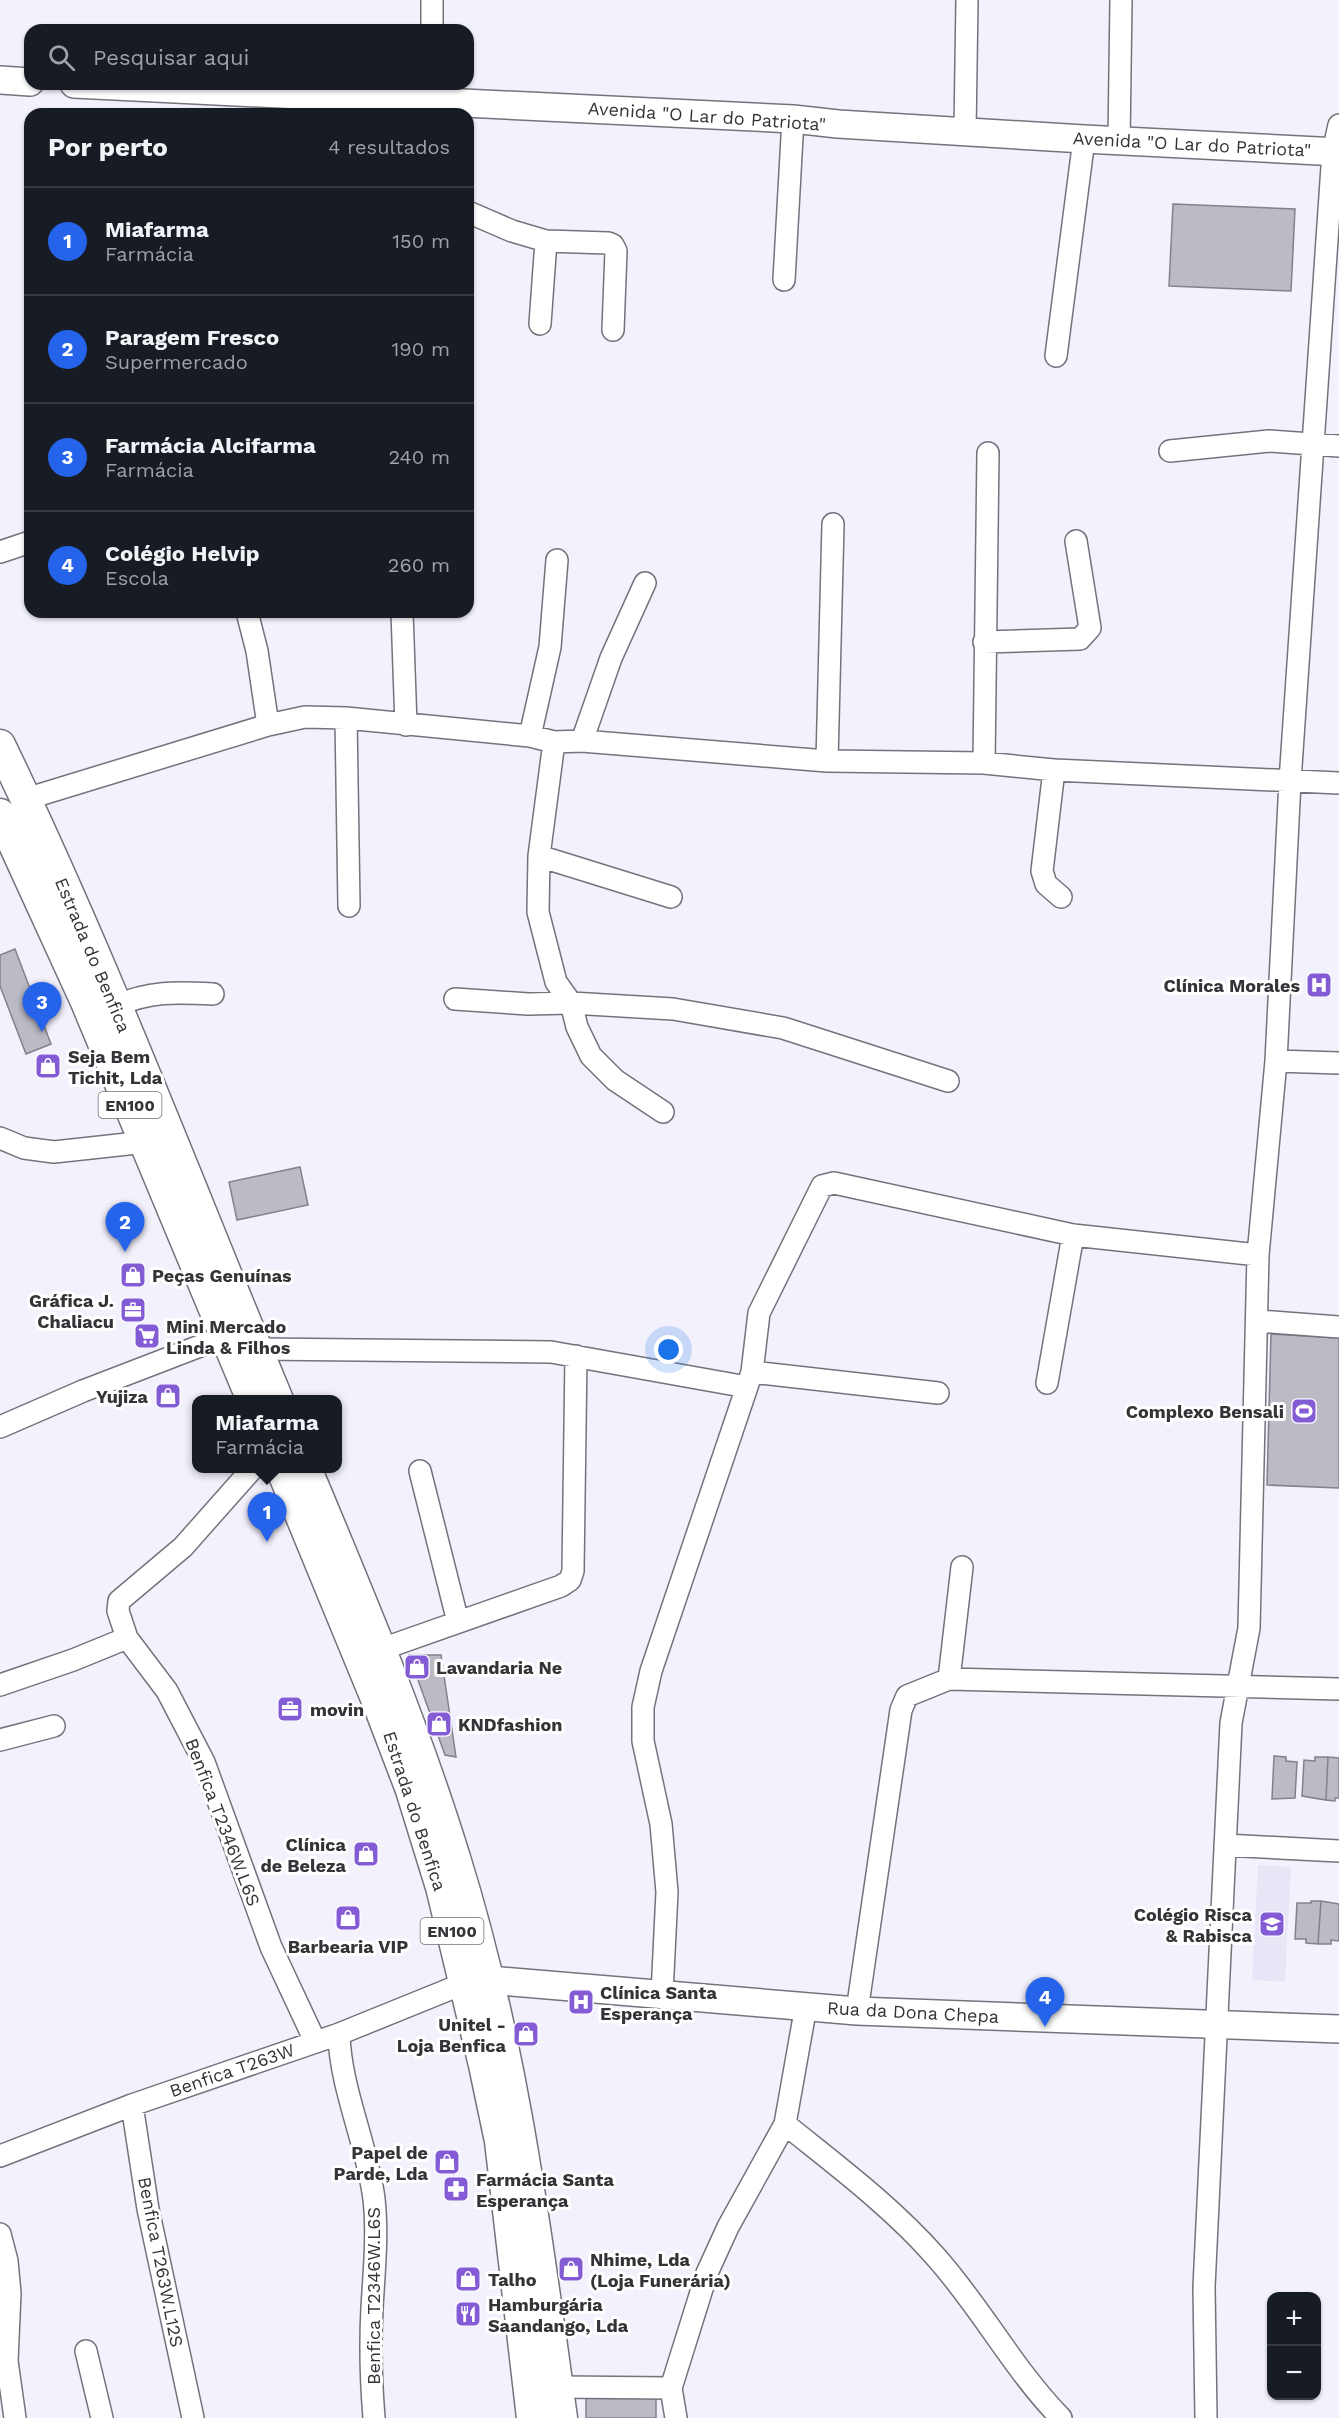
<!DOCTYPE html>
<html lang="pt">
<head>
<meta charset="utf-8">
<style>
	:root { --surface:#171b24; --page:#20242c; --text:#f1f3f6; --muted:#9ea1a6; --line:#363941; --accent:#2563eb }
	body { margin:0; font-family:"Work Sans",sans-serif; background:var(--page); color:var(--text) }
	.controls { position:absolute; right:18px; bottom:18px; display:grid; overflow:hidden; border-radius:12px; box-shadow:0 2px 4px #0004 }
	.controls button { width:54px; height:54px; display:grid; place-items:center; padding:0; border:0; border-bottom:2px solid var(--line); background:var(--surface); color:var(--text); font:30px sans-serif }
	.you { position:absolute; left:669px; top:1350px; width:21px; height:21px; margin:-15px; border:4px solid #fff; border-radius:50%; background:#1a73e8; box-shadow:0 0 0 9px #1a73e833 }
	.badge { display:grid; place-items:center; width:39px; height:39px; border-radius:50%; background:var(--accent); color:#fff; font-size:20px; font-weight:700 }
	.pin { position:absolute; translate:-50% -50px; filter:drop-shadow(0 2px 3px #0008) }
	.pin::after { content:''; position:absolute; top:32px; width:21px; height:18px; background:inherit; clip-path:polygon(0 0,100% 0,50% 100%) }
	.popup { position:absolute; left:192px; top:1395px; width:150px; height:78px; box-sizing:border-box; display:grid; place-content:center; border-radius:12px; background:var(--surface); filter:drop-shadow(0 2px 4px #0005); font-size:20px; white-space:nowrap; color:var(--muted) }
	.popup b { font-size:22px; color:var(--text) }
	.popup::after { content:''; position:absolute; left:50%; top:100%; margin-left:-12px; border:12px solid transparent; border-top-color:var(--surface) }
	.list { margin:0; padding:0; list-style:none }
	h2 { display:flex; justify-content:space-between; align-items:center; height:78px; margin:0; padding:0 24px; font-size:26px }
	h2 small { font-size:20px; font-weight:400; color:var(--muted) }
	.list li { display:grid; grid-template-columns:39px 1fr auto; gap:18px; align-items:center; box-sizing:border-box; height:108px; padding:0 24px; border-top:2px solid var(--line) }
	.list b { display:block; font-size:22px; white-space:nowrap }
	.list p { margin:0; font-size:20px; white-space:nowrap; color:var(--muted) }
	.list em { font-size:20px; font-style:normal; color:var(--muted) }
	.icon { flex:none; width:33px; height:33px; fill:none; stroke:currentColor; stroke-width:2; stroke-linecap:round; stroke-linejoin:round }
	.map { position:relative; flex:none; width:1339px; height:2418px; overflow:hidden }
	.search { position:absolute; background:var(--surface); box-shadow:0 2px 4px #0004; left:24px; top:24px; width:450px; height:66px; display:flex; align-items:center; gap:15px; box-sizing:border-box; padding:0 21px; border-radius:18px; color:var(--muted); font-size:22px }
	.panel { position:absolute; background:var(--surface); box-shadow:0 2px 4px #0004; left:24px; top:108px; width:450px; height:510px; border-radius:18px }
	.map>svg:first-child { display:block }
</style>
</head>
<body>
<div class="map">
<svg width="1339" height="2418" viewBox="0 0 1339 2418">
	<rect width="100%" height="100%" fill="#f3f1fc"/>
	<path fill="#e8e5f7" d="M1258,1865L1291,1867L1285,1982L1252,1980Z"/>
	<path fill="#bcbac5" stroke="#83818b" stroke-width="1.5" d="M1173,204L1295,209L1291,291L1169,286Z
		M15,949L51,1044L26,1054L0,986V955Z
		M300,1167L308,1205L237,1220L229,1182Z
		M1271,1334L1339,1338V1488L1267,1485Z
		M409,1655H441L456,1757L445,1755Z
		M1274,1756L1286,1757V1761L1297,1762L1295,1798L1272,1799Z
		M1315,1757H1328L1326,1800L1302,1796L1304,1760L1315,1761Z
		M1328,1757L1339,1758V1798H1335V1801L1326,1800Z
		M1311,1901H1321L1318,1944L1306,1943V1939H1295L1297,1903H1311Z
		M1321,1901L1339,1904V1941L1331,1940V1944H1318Z
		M656,2391V2418H586V2392Z"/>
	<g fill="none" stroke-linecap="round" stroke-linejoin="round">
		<g stroke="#74737c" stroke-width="24">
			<path id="minor" d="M432,30V0
				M965,131L967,0
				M1119,141L1121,0
				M468,212L512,231L546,241L608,243L613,245L616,251L613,330
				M784,280L793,119
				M540,324L546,241
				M1056,356L1084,139
				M1170,451L1269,441L1339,446
				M0,552L30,542
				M247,612L257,651L268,725
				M402,612L406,725
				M984,642L1080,639L1090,628L1076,541
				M346,718L349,906
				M530,736L550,647L557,560
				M582,741L611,658L645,583
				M554,742L539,856L538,912L556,982L571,1003L577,1027L591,1056L615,1080L663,1112
				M827,761L833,524
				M984,763L988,453
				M1054,770L1042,871L1046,884L1061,897
				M26,799L268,725L305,717L346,718L530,736L554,742L582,741L827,761L984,763L1054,770L1339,783
				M539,856L671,897
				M455,999L528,1004L571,1003L673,1009L783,1028L948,1081
				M115,1006C150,991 175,992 213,994
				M1276,1061L1339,1063
				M0,1138L24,1148L54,1152L146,1142
				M1258,1321L1339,1327
				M258,1349L551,1352L747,1387
				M752,1372L938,1393
				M1047,1383L1073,1235
				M0,1427L83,1391L226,1336
				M253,1468L183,1547L119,1601L118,1611L127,1638L167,1691L204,1762L271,1947L315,2041
				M420,1471L458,1622
				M382,1649L561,1586L570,1580L573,1571L576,1356
				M949,1679L962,1567
				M0,1685L73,1660L127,1638
				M0,1740L54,1726
				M1225,1845L1339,1851
				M662,1994L667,1892L661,1824L643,1741V1707L651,1671L752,1372L759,1313L822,1186L834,1183L1073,1235L1258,1255
				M857,2011L901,1710L907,1696L949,1679L1339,1689
				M339,2034C340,2088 367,2143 374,2199C378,2235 374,2272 372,2308C370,2345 371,2381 374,2418
				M132,2105L148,2209L193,2418
				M785,2124C837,2166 891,2206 935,2256C981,2307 1013,2369 1061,2418
				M0,2156L132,2105L339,2034L465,1983
				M0,2234L7,2261L10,2293L7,2361L15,2418
				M86,2351L102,2418
				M558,2387L671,2388
				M676,2418L671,2388L707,2273L728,2227L785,2124L806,2006
				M1206,2418L1204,2287L1231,1723L1249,1628L1258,1255L1276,1061L1290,781L1333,152L1339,125"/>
		</g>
		<g stroke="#74737c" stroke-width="30">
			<path id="major" d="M0,80L30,82
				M74,84L793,119L838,124L1084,139L1339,152
				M489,1980L857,2011L1339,2029"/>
		</g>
		<g stroke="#74737c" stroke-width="33">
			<path id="highway" d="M0,745C103,958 187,1181 278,1400
				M0,814L86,1002L252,1400
				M281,1468L377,1701L411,1790L441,1887L484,2065L500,2141L532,2418
				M306,1468C360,1597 414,1725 455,1858C512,2040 536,2230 562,2418"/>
		</g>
		<use href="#minor" stroke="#fff" stroke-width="21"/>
		<use href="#major" stroke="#fff" stroke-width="27"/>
		<use href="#highway" stroke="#fff" stroke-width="30"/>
	</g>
	<defs>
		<g id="hospital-square" transform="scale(1.35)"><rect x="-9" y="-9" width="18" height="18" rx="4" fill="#835bd5" stroke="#fff"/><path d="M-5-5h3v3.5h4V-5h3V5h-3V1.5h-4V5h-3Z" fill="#fff"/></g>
		<g id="shop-square" transform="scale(1.35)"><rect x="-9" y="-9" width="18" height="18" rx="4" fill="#835bd5" stroke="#fff"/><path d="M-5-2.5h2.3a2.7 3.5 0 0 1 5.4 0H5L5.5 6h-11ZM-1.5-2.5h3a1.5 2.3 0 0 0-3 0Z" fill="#fff"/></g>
		<g id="office-square" transform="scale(1.35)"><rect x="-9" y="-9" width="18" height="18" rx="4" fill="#835bd5" stroke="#fff"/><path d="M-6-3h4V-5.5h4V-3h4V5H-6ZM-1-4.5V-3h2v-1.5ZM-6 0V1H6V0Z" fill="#fff"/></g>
		<g id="supermarket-square" transform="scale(1.35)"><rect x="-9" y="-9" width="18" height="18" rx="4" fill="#835bd5" stroke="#fff"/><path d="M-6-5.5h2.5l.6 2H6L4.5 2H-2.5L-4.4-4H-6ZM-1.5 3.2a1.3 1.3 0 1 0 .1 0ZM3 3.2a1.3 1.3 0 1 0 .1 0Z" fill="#fff"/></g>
		<g id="stadium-square" transform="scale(1.35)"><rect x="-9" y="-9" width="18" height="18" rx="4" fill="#835bd5" stroke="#fff"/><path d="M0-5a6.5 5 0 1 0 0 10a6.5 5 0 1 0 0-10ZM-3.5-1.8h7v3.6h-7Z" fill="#fff"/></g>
		<g id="school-square" transform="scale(1.35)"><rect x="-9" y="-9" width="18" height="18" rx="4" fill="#835bd5" stroke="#fff"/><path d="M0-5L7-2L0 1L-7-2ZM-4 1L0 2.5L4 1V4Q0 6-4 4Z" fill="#fff"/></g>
		<g id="pharmacy-square" transform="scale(1.35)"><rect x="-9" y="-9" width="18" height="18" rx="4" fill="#835bd5" stroke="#fff"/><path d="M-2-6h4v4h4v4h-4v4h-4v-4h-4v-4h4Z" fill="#fff"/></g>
		<g id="restaurant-square" transform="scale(1.35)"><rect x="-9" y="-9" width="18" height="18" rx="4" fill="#835bd5" stroke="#fff"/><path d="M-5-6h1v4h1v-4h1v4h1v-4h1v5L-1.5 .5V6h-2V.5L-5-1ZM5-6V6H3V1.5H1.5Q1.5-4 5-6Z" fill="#fff"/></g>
	</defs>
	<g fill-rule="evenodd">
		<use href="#hospital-square" x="1319" y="985"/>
		<use href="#shop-square" x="48" y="1066"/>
		<use href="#shop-square" x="133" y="1275"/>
		<use href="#office-square" x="133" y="1310"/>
		<use href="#supermarket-square" x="147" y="1336"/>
		<use href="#shop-square" x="168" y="1396"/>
		<use href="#stadium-square" x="1304" y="1411"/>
		<use href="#shop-square" x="417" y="1667"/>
		<use href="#office-square" x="290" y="1709"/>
		<use href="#shop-square" x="439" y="1724"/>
		<use href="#shop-square" x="366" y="1854"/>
		<use href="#shop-square" x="348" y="1918"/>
		<use href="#school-square" x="1272" y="1924"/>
		<use href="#hospital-square" x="581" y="2002"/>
		<use href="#shop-square" x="526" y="2034"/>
		<use href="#shop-square" x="447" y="2162"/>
		<use href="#pharmacy-square" x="456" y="2189"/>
		<use href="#shop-square" x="571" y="2269"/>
		<use href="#shop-square" x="468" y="2279"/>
		<use href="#restaurant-square" x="468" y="2314"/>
	</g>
	<g text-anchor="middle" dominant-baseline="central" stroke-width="6" stroke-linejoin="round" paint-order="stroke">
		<g fill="#fff" stroke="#717073" stroke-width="1.5">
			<rect x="98.5" y="1092" width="63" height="26" rx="4.5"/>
			<rect x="420.5" y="1918" width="63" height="26" rx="4.5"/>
		</g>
		<g font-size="16" font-weight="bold" fill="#343337">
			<text x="130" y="1105">EN100</text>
			<text x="452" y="1931">EN100</text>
		</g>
		<g font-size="18" fill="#343337" stroke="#fff">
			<text transform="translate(707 116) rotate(4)">Avenida "O Lar do Patriota"</text>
			<text transform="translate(1192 144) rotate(3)">Avenida "O Lar do Patriota"</text>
			<text transform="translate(93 955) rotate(67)">Estrada do Benfica</text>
			<text transform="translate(415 1811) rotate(72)">Estrada do Benfica</text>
			<text transform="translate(223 1822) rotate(69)">Benfica T2346W.L6S</text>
			<text transform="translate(913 2012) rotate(3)">Rua da Dona Chepa</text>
			<text transform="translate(232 2070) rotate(-19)">Benfica T263W</text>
			<text transform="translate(161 2262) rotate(79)">Benfica T263W.L12S</text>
			<text transform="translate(373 2296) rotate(-90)">Benfica T2346W.L6S</text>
		</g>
		<g font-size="18" font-weight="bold" fill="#343337" stroke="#fff" text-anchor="start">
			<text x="1300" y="985" text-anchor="end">Clínica Morales</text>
			<text x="68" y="1056">Seja Bem<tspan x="68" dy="21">Tichit, Lda</tspan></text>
			<text x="152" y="1275">Peças Genuínas</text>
			<text x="114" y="1300" text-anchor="end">Gráfica J.<tspan x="114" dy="21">Chaliacu</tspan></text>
			<text x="166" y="1326">Mini Mercado<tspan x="166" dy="21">Linda &amp; Filhos</tspan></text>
			<text x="148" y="1396" text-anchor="end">Yujiza</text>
			<text x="1284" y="1411" text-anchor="end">Complexo Bensali</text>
			<text x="436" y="1667">Lavandaria Ne</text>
			<text x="310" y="1709">movin</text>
			<text x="458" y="1724">KNDfashion</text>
			<text x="346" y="1844" text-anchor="end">Clínica<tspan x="346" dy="21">de Beleza</tspan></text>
			<text x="1252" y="1914" text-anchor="end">Colégio Risca<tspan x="1252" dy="21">&amp; Rabisca</tspan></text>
			<text x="348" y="1946" text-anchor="middle">Barbearia VIP</text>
			<text x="600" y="1992">Clínica Santa<tspan x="600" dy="21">Esperança</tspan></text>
			<text x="506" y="2024" text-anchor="end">Unitel -<tspan x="506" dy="21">Loja Benfica</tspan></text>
			<text x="428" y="2152" text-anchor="end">Papel de<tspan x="428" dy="21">Parde, Lda</tspan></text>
			<text x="476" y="2179">Farmácia Santa<tspan x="476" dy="21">Esperança</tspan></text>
			<text x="590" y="2259">Nhime, Lda<tspan x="590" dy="21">(Loja Funerária)</tspan></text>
			<text x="488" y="2279">Talho</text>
			<text x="488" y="2304">Hamburgária<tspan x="488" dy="21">Saandango, Lda</tspan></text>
		</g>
	</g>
</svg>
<div class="controls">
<button>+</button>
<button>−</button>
</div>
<div class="you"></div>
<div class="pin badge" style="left:267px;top:1542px">1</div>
<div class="popup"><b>Miafarma</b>Farmácia</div>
<div class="pin badge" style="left:125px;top:1252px">2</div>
<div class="pin badge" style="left:42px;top:1032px">3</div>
<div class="pin badge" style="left:1045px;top:2027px">4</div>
<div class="search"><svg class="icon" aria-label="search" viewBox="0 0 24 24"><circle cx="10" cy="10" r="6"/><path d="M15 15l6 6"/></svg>Pesquisar aqui</div>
<section class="panel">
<h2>Por perto<small>4 resultados</small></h2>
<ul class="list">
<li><span class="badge">1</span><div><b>Miafarma</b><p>Farmácia</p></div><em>150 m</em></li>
<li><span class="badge">2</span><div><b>Paragem Fresco</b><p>Supermercado</p></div><em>190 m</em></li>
<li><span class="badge">3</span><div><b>Farmácia Alcifarma</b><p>Farmácia</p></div><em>240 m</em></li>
<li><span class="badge">4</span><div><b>Colégio Helvip</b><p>Escola</p></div><em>260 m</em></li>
</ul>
</section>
</div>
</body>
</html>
